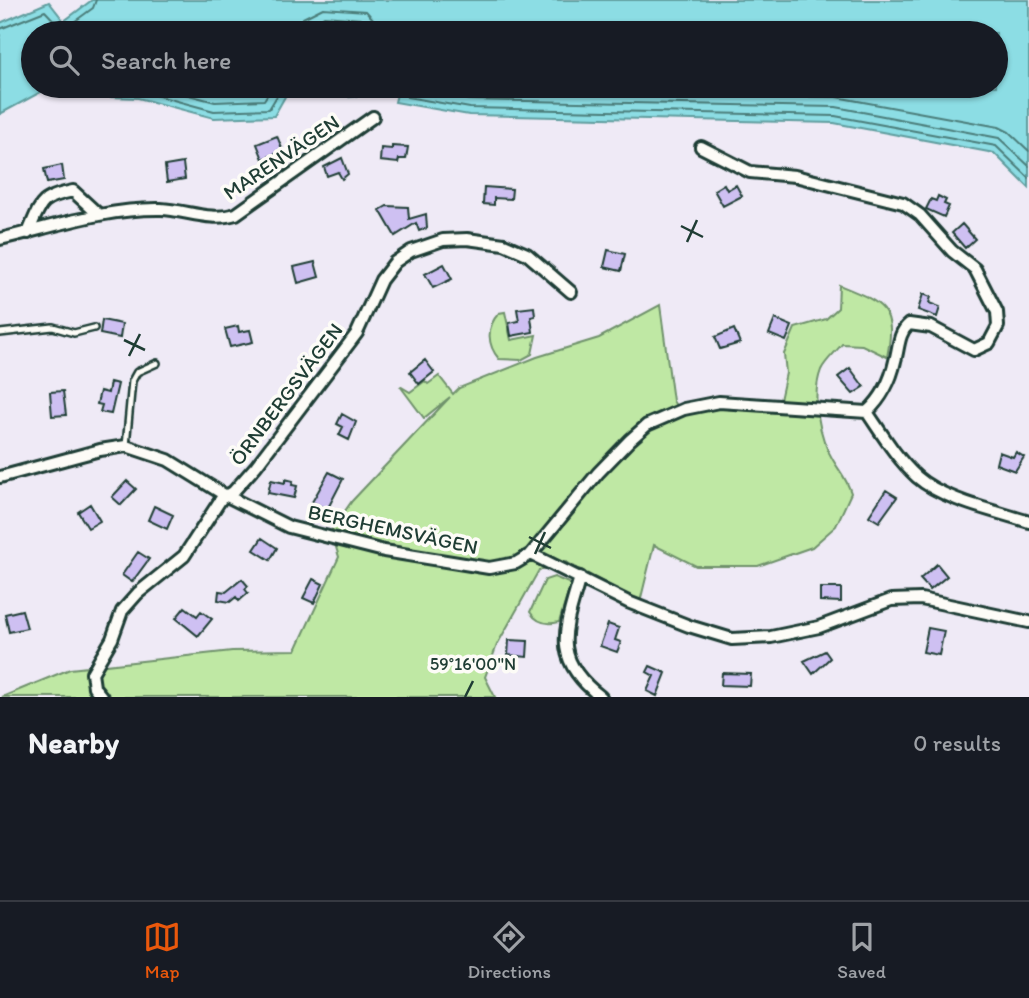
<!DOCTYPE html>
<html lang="en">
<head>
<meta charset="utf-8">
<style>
	:root { --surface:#171b24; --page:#20242c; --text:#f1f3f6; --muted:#9ea1a6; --line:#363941; --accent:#ea580c }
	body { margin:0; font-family:Itim,sans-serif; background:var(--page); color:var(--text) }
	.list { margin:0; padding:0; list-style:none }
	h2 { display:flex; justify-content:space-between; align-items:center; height:91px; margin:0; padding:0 28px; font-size:30px }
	h2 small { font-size:23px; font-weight:400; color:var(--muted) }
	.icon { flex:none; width:38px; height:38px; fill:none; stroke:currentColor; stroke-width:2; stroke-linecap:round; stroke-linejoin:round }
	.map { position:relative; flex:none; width:1029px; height:697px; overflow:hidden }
	.search { position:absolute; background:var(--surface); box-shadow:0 2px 5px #0004; left:21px; right:21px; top:21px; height:77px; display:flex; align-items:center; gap:18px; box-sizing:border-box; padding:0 24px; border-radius:38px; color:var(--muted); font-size:26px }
	.sheet { height:203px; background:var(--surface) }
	nav { display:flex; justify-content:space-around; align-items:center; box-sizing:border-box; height:98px; border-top:2px solid var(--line); background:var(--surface); font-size:19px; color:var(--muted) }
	nav a { display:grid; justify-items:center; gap:4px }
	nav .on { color:var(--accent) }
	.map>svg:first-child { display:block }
</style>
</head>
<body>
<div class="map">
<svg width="1029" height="697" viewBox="0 0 1029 697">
	<rect width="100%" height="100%" fill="#efeaf6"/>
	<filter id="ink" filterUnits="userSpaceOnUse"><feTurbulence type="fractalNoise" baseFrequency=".0143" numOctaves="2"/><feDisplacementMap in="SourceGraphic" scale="14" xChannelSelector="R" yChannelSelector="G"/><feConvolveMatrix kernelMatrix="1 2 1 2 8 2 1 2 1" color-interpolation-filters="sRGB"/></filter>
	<g filter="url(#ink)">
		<path fill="#bfe8a4" stroke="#6f926c" stroke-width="2" d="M839,285C883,303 897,307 887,357L862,345L842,344C836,352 825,361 821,370C811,396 819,437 833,460C840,472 847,479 851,493L836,526L812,547L758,566H696L654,545L640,602L566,562L539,570L497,645L485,677L495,697H2L70,669L232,651L296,650L339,557L331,531L352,501L450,397L424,418L400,386L410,392L425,381L428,384L439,376L453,394L459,388L537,357L599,338L660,305L673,401L683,416L716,407L778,409L786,373L784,354L795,328L826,319L838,308Z
			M505,312L511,340L536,335L532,354L521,360L499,359C487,345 486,327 499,313Z
			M554,577L571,584L559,622C547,625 537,623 530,612L545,580Z"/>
		<path fill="#8cdde4" stroke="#609d9e" stroke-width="2" d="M92,0H1029V188L994,153L834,123L469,115L395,102L398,90L350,97L355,86H996V33H360L358,25L324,23L309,33H33V86H60L50,87L0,114V23L49,2L64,21Z
			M111,86H291L274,116L214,118L138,98L111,97L108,87Z"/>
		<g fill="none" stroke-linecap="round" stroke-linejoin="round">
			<path stroke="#4b7d7a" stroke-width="2" d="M0,29L45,11L59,26L67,27L93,8L96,0
				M297,33L303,18L323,8L366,11L373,19L375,33
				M306,33L309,25L324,16L361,19L365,24L367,33
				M115,86L118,90L140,91L214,111L269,109L283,86
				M155,86L215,102L264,100L273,86
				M402,86L407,97L470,108L835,116L996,146L1029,178
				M413,86L416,90L470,100L836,107L999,138L1029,166
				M452,86L471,89L836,97L999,127L1009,132L1029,151"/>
		</g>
		<path fill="#cec0f2" stroke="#1f3d34" stroke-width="2" d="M277,136L283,151L263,159L257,144Z
			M392,146L408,147L406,159H399L398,163L380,161L381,148L392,149Z
			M342,158L348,174L342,179L338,172L327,176L324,167Z
			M183,163L185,179L167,182L165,166Z
			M62,165L64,180L47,183L44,169Z
			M724,184L727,190L736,185L742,196L723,206L714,190Z
			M484,187L512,189L511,199L494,198V205L483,204Z
			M938,196L946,200L944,204L949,206L944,217L926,209L931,199L936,201Z
			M387,206L408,207L409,219L426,214L427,228L419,231L416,223L395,236L380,210Z
			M962,224L975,239L965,248L952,233Z
			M608,250L625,254L621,271L604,267Z
			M315,262L319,277L298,283L294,267Z
			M444,264L452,279L433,288L425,274Z
			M923,294L931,297L929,303L940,307L937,317L918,310Z
			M534,307L535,316L531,317L533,332L511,336L509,323L519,321L517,309Z
			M775,319L792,326L786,341L769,334Z
			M102,320L122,324L120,338L100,334Z
			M238,326L239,332L250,330L253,342L230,347L225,329Z
			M734,329L740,343L720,349L715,337Z
			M425,360L434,372L419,384L410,372Z
			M850,368L864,387L853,394L838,377Z
			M110,382L118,384L111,414L100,412L102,405L97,404L100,391L108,393Z
			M63,391L66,415L52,416L50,392Z
			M342,414L356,422L349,440L339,435L343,427L337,424Z
			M999,452L1013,457L1016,452L1024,457L1015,471L996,464Z
			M329,472L343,479L327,510L312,502Z
			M285,479L293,481L292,485L297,486L294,498L268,493L271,480L285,483Z
			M127,481L136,489L121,505L112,497Z
			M886,490L897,497L879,522L869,516Z
			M90,504L100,521L88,528L78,512Z
			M154,506L173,515L167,529L148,520Z
			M262,538L277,548L270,560L254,550Z
			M138,552L149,559L132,582L122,575Z
			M937,564L947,576L930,590L920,579Z
			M242,579L248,586L245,589L248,593L239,601L236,597L230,602L218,600L219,591L226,592Z
			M313,579L323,584L314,603L303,598Z
			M820,588H841V602L820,601Z
			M185,607L197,616L201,611L212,619L198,636L176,618Z
			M22,610L27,628L9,632L5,614Z
			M608,624L619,628L615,640L621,642L617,652L600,646Z
			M928,628L944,631L939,655L923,652Z
			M509,640L528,641L527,657L508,655Z
			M825,651L830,658L813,674L804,661Z
			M650,666L666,673L657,696L647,691L654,676L647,672Z
			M722,673L751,674L750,686L721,685Z"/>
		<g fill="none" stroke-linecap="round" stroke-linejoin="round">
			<g stroke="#1f3d34" stroke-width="10">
				<path id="lane" d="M0,333L53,327L74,333L94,328
					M126,446L132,381L137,372L157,363"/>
			</g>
			<g stroke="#1f3d34" stroke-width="16">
				<path id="street" d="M28,233C41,203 39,198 73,191L99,215
					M0,239C52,227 106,208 161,209C186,210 211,222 236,214L373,117
					M867,412C882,434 897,459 917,477C943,500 996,511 1029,522
					M0,477L100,450L126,446L168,460L223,494L289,527L384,551L489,568L516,563L531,554L598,473L630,440L647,425L684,409L719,402L867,412C881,399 891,380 895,361C899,348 898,333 909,324L931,327L974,350L989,343L998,326L997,312L975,269L952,251L920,215L903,203L795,176L750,172L701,147
					M531,554L628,602L689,626L732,639L771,637L819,627L891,600L921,599L1029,622
					M580,577C565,630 550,658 601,697
					M102,697L94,687L92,673L112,639L122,611L138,593L184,556L221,499L233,492L256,466L357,333L381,280L395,262L411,251L443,240L467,239L504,244L527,254L571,292"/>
			</g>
			<use href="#lane" stroke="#fdfcf7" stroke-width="5"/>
			<use href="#street" stroke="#fdfcf7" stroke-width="10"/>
		</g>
	</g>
	<path fill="none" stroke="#1f3d34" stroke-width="2.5" d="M681,226L703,237M687,242L697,220M124,340L145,350M129,356L140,334M529,537L551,548M535,554L545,532M465,697L473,681"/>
	<g text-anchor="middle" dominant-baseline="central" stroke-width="7" stroke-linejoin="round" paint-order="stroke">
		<g font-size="21" fill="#1f3d34" stroke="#fdfcf7">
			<text transform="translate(281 157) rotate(-34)">MARENVÄGEN</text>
			<text transform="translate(286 394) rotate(-53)">ÖRNBERGSVÄGEN</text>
			<text transform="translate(393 529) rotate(12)">BERGHEMSVÄGEN</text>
		</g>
	</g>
	<g font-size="18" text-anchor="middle" fill="#1f3d34" stroke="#fdfcf7" stroke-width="7" stroke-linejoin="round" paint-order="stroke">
		<text x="473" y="670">59°16'00"N</text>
	</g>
</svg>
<div class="search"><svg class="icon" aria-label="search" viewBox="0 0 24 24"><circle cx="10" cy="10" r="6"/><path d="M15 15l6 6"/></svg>Search here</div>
</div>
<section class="sheet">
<h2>Nearby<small>0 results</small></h2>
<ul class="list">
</ul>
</section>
<nav>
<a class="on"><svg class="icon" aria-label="map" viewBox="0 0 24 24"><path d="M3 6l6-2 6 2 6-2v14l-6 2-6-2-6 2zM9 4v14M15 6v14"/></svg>Map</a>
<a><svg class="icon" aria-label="directions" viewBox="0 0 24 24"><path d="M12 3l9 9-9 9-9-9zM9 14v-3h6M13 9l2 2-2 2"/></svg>Directions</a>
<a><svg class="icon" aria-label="saved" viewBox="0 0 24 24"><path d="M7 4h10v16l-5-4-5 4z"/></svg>Saved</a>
</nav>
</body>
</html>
